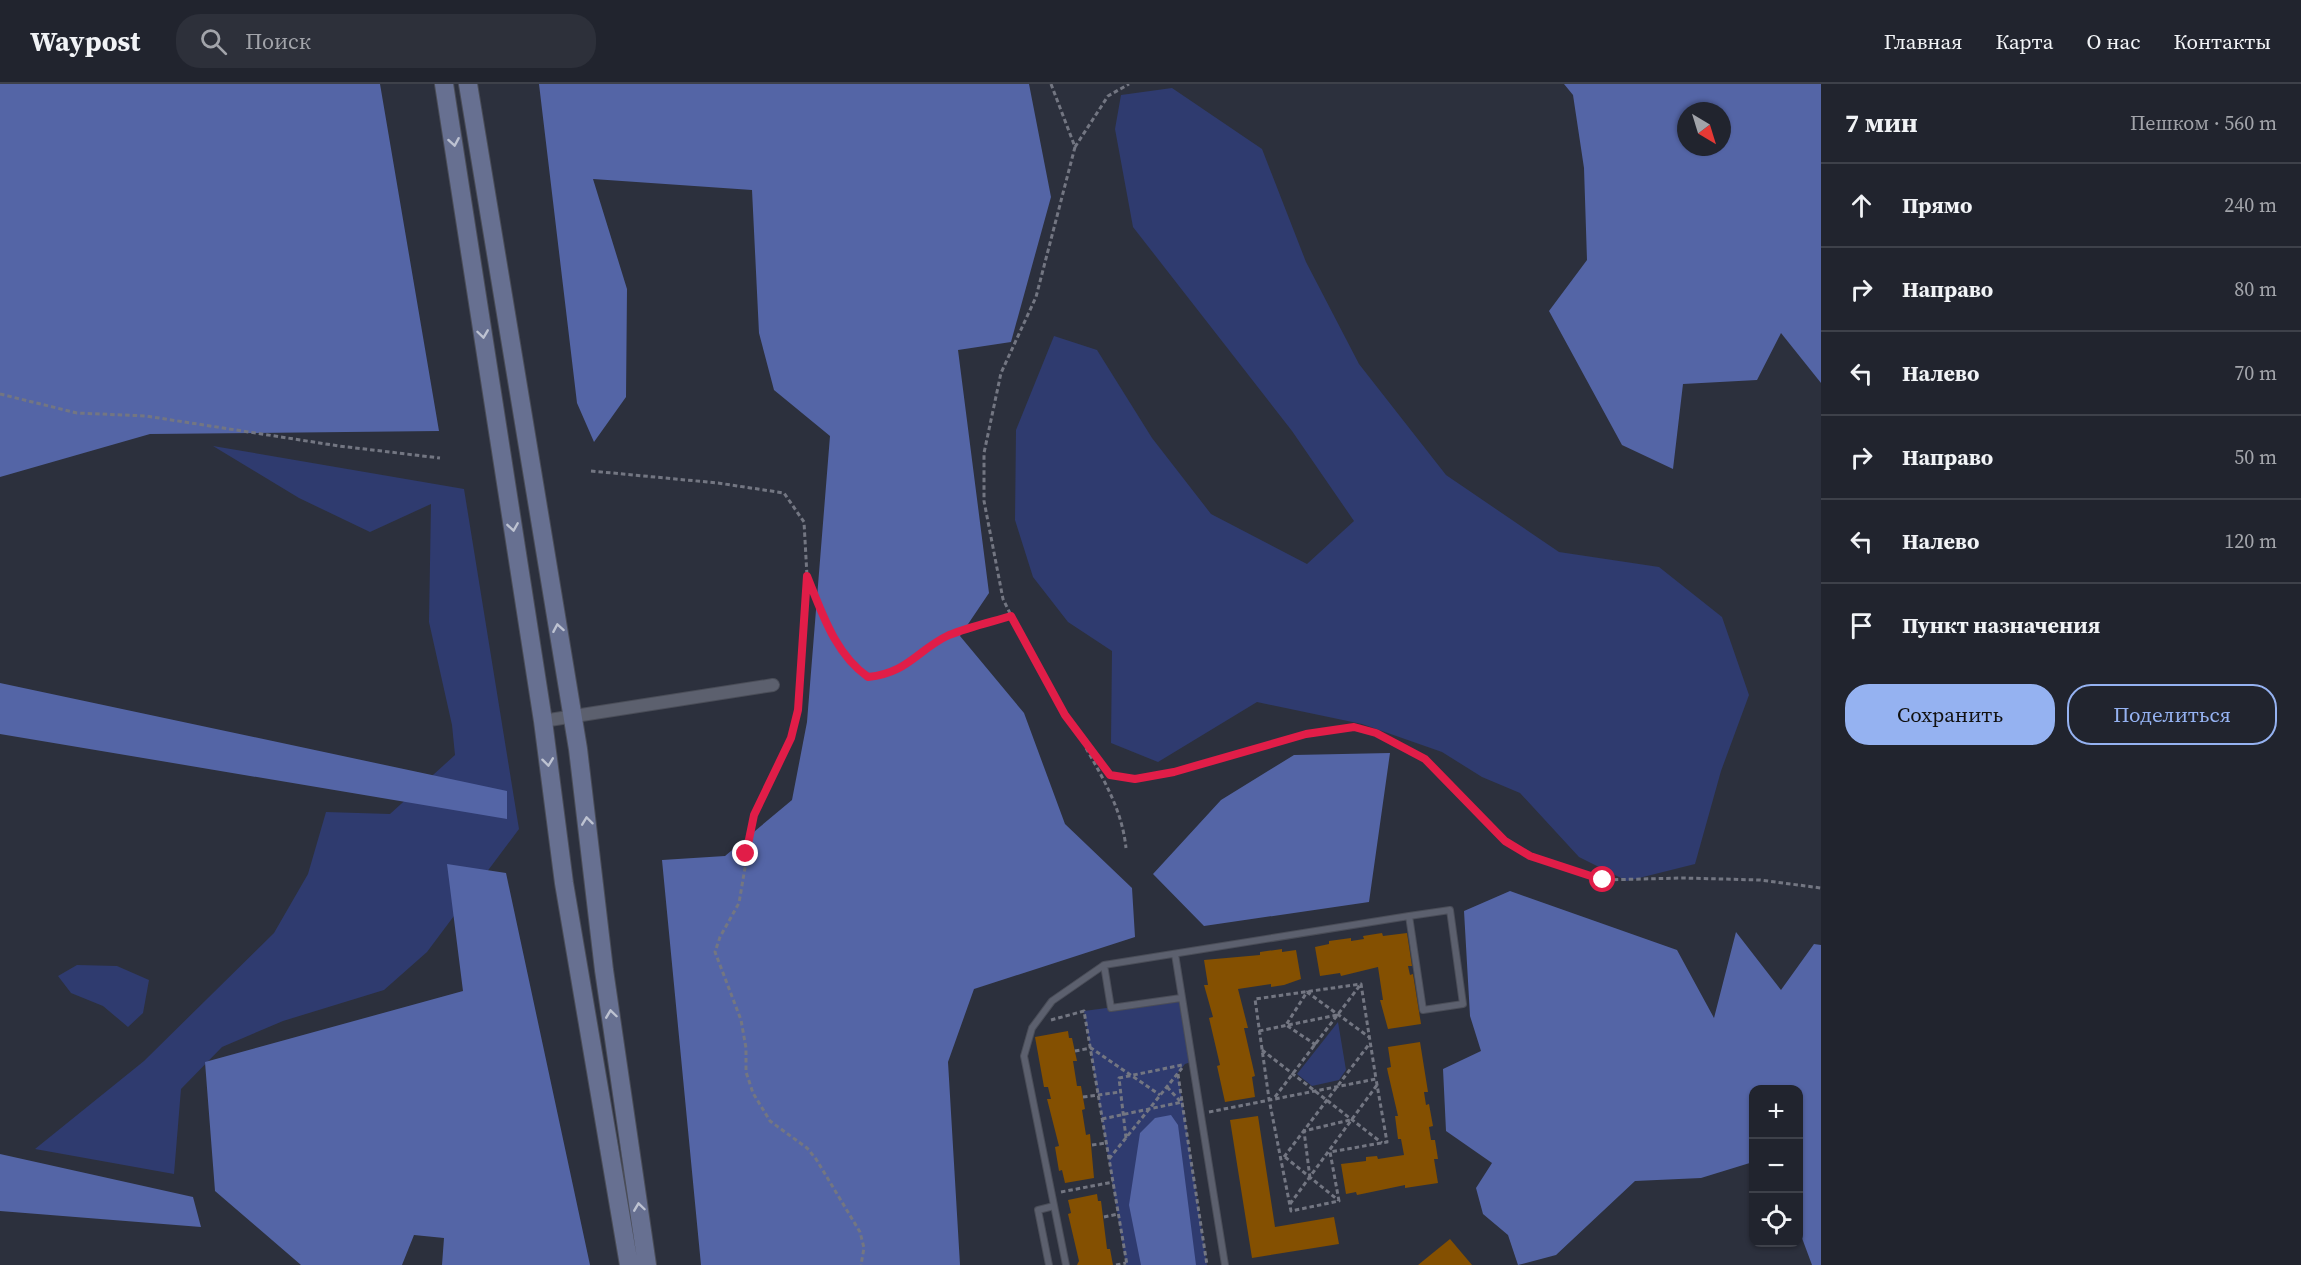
<!DOCTYPE html>
<html lang="ru">
<head>
<meta charset="utf-8">
<style>
	:root { --surface:#21242e; --page:#2d303a; --text:#f1f3f6; --muted:#a2a4aa; --line:#3e414a; --accent:#95b2f1 }
	body { margin:0; font-family:"Source Serif 4",serif; background:var(--page); color:var(--text) }
	.controls { position:absolute; right:18px; bottom:18px; display:grid; overflow:hidden; border-radius:12px; box-shadow:0 2px 4px #0004 }
	.controls button { width:54px; height:54px; display:grid; place-items:center; padding:0; border:0; border-bottom:2px solid var(--line); background:var(--surface); color:var(--text); font:30px sans-serif }
	.compass { position:absolute; left:1677px; top:18px; width:54px; height:54px; border-radius:50%; background:var(--surface); box-shadow:0 2px 4px #0004; rotate:142deg }
	.stop { position:absolute; width:18px; height:18px; margin:-14px; border:4px solid #e11d48; border-radius:50%; background:#fff }
	.stop.end { background:#e11d48; border-color:#fff; box-shadow:0 2px 6px #0008 }
	.list { margin:0; padding:0; list-style:none }
	h2 { display:flex; justify-content:space-between; align-items:center; height:78px; margin:0; padding:0 24px; font-size:26px }
	h2 small { font-size:20px; font-weight:400; color:var(--muted) }
	.list li { display:grid; grid-template-columns:39px 1fr auto; gap:18px; align-items:center; box-sizing:border-box; height:84px; padding:0 24px; border-top:2px solid var(--line) }
	.list b { display:block; font-size:22px; white-space:nowrap }
	.list em { font-size:20px; font-style:normal; color:var(--muted) }
	.actions { display:flex; gap:12px; padding:18px 24px }
	.actions a { flex:1; padding:14px 0; border:2px solid var(--accent); border-radius:24px; text-align:center; font-size:21px; color:var(--accent) }
	.actions .main { background:var(--accent); color:#111 }
	.icon { flex:none; width:33px; height:33px; fill:none; stroke:currentColor; stroke-width:2; stroke-linecap:round; stroke-linejoin:round }
	.map { position:relative; flex:none; width:1821px; height:1181px; overflow:hidden }
	header { display:flex; align-items:center; gap:36px; box-sizing:border-box; height:84px; padding:0 30px; background:var(--surface); border-bottom:2px solid var(--line) }
	header strong { font-size:28px }
	nav { display:flex; gap:33px; margin-inline-start:auto; font-size:21px }
	.search { width:420px; height:54px; background:var(--page); display:flex; align-items:center; gap:15px; box-sizing:border-box; padding:0 21px; border-radius:24px; color:var(--muted); font-size:22px }
	main { display:flex }
	aside { flex:1; background:var(--surface) }
	.map>svg:first-child { display:block }
</style>
</head>
<body>
<header>
<strong>Waypost</strong>
<div class="search"><svg class="icon" aria-label="search" viewBox="0 0 24 24"><circle cx="10" cy="10" r="6"/><path d="M15 15l6 6"/></svg>Поиск</div>
<nav><a>Главная</a><a>Карта</a><a>О нас</a><a>Контакты</a></nav>
</header>
<main>
<div class="map">
<svg width="1821" height="1181" viewBox="0 0 1821 1181">
	<rect width="100%" height="100%" fill="#2c303d"/>
	<path fill="#2f3b6f" d="M1172,4L1262,65L1306,178L1359,280L1446,391L1559,468L1659,483L1722,533L1749,611L1721,687L1695,780L1627,797L1579,773L1520,709L1482,693L1442,668L1362,640L1257,618L1158,678L1111,659L1112,567L1068,538L1033,493L1015,436L1016,346L1054,252L1097,266L1152,354L1211,430L1307,480L1354,437L1292,347L1133,143L1115,45L1121,11Z
		M213,362L464,405L519,745L427,868L384,906L283,937L222,963L181,1005L174,1090L35,1065L144,977L274,849L308,790L326,728L390,730L455,671L452,641L429,538L431,420L370,448L299,414Z
		M77,881L117,882L149,896L143,929L128,943L103,922L71,909L58,892Z
		M1181,914L1191,978L1185,980L1178,989L1207,1181H1126L1084,927Z
		M1338,938L1346,986L1339,996L1312,1002L1297,990Z"/>
	<path fill="#5465a6" fill-rule="evenodd" d="M0,0H380L439,347L150,350L0,393Z
		M539,0H1029L1051,113L1011,258L958,266L989,509L960,552L1024,629L1065,740L1132,804L1135,853L974,905L948,978L960,1181H701L662,776L725,772L792,716L807,638L830,352L774,306L759,249L752,106L593,95L627,205L626,313L594,358L577,319Z
		M1564,0H1821V299L1781,249L1757,296L1683,300L1673,385L1622,361L1549,227L1587,176L1584,84L1573,11ZM1686,27H1722V63H1686Z
		M0,599L507,707V735L0,650Z
		M1390,669L1369,818L1204,842L1153,790L1221,716L1294,671Z
		M447,780L506,789L590,1181H442L444,1154L414,1151L402,1181H301L215,1107L205,978L463,907Z
		M1510,807L1677,866L1714,934L1736,848L1781,906L1814,860L1821,861V1181H1812L1799,1146L1798,1006H1754L1753,1078L1701,1094L1635,1097L1556,1171L1518,1181L1508,1151L1483,1130L1476,1104L1492,1079L1446,1047L1443,985L1481,967L1470,932L1464,827Z
		M1171,1031L1178,1041L1196,1181H1141L1129,1121L1140,1049L1155,1034Z
		M0,1070L193,1113L201,1143L0,1127Z"/>
	<path fill="#845001" d="M1382,849L1383,852L1407,849L1412,882H1408L1410,891L1413,890L1421,940L1388,945L1380,916H1383L1378,883L1341,892L1340,889L1320,892L1315,863L1329,860V857L1351,854V857L1364,855L1363,852Z
		M1282,865V868L1296,866L1301,895L1284,901L1271,903V900L1238,905L1248,944H1244L1255,992L1252,993L1255,1013L1225,1018L1217,982L1220,981L1209,934L1213,933L1204,901H1208L1204,876L1260,871V868Z
		M1068,947L1069,954H1072L1077,977H1073L1077,1002H1081L1085,1025L1082,1026L1086,1051L1090,1050L1094,1094L1065,1099L1062,1086L1059,1087L1055,1063L1059,1062L1047,1015H1051L1048,1003H1044L1035,953Z
		M1420,958L1428,1008H1424L1426,1021L1429,1020L1433,1042L1429,1043L1431,1056H1435L1438,1075H1434L1438,1099L1405,1104V1101L1357,1111L1356,1108L1346,1110L1341,1080L1366,1077V1073L1377,1072L1378,1075L1404,1071L1401,1055H1398L1395,1032H1398L1388,989L1387,984L1391,983L1388,963Z
		M1258,1032L1275,1143L1334,1133L1339,1160L1252,1174L1230,1036Z
		M1097,1110L1098,1117H1101L1107,1165H1110L1113,1181H1077L1079,1177L1068,1130L1071,1129L1068,1116Z
		M1450,1155L1472,1181H1418Z"/>
	<g fill="none" stroke-linecap="round" stroke-linejoin="round">
		<g stroke="#4a4d58" stroke-width="8">
			<path id="service" d="M1175,870L1225,1181
				M1104,881L1111,924L1181,914
				M1049,1181L1038,1126L1054,1122
				M1066,1181L1024,972L1032,944L1052,917L1104,881L1409,832L1450,826L1463,920L1423,926L1409,832"/>
		</g>
		<g stroke="#4a4d58" stroke-width="14">
			<path id="minor" d="M543,637L773,601"/>
		</g>
		<g stroke="#4a4d58" stroke-width="20">
			<path id="secondary" d="M444,0L543,637L564,799L629,1181
				M468,0L578,665L604,886L647,1181"/>
		</g>
		<path stroke="#737682" stroke-width="3" stroke-dasharray="4.5 3" stroke-linecap="butt" d="M1051,0L1075,63L1036,213L1001,289L984,369V417L1003,515L1028,566L1082,655
			M1075,63L1108,12L1129,0
			M0,310L77,329L146,332L339,362L440,374
			M591,387L718,399L784,409L804,438L807,492L798,626L791,654L754,731L739,819L720,853L715,868L741,936L746,964V988L753,1009L770,1037L807,1064L816,1075L860,1148L864,1164L861,1181
			M808,494C823,530 836,570 869,593C908,589 918,566 949,551C969,543 991,538 1011,532
			M1081,654L1110,691L1135,695L1175,688L1306,650L1354,643L1376,649L1425,675L1485,739L1505,757L1530,772L1603,796L1683,794L1760,796L1821,804
			M1086,664C1104,696 1122,726 1126,764
			M1051,936L1084,927L1127,1181
			M1259,947L1337,931
			M1316,961L1286,941L1307,908L1369,953
			M1262,966L1382,1059
			M1075,967L1091,964L1160,1011
			M1178,990L1182,1018
			M1167,1003L1180,1017
			M1083,1013L1120,1008
			M1275,1013L1361,900
			M1209,1028L1376,995L1387,1058L1330,1068L1339,1117L1291,1127L1269,1015L1255,915L1361,900L1376,995
			M1102,1035L1182,1018L1207,1181
			M1126,1054L1119,994L1182,981
			M1092,1061L1106,1059
			M1284,1073L1370,959
			M1285,1073L1338,1116
			M1109,1075L1182,984
			M1310,1094L1304,1047L1350,1036
			M1061,1108L1113,1098
			M1290,1120L1377,1001
			M1104,1133L1118,1130
			M1116,1181L1126,1179"/>
		<use href="#service" stroke="#5c606e" stroke-width="6"/>
		<use href="#minor" stroke="#5c606e" stroke-width="12"/>
		<use href="#secondary" stroke="#677091" stroke-width="18"/>
	</g>
	<defs><path id="oneway-chevron" d="M-2-3.5L2.5 0L-2 3.5" fill="none" stroke-width="1.6" stroke-linecap="round" stroke-linejoin="round" transform="scale(1.5)"/></defs>
	<g stroke="#bdc2d1">
		<use href="#oneway-chevron" transform="translate(454 58) rotate(80)"/>
		<use href="#oneway-chevron" transform="translate(483 250) rotate(82)"/>
		<use href="#oneway-chevron" transform="translate(513 443) rotate(81)"/>
		<use href="#oneway-chevron" transform="translate(558 544) rotate(-100)"/>
		<use href="#oneway-chevron" transform="translate(548 678) rotate(83)"/>
		<use href="#oneway-chevron" transform="translate(587 737) rotate(-97)"/>
		<use href="#oneway-chevron" transform="translate(611 930) rotate(-98)"/>
		<use href="#oneway-chevron" transform="translate(639 1123) rotate(-98)"/>
	</g>
	<g fill="none" stroke-linecap="round" stroke-linejoin="round">
		<path stroke="#e11d48" stroke-width="8" d="M746,770L754,731L791,654L798,626L807,492C822,529 835,570 868,593C908,589 917,566 949,551C969,543 991,538 1011,532L1065,631L1110,691L1135,695L1174,688L1306,650L1354,643L1376,649L1425,675L1505,757L1530,772L1603,796"/>
	</g>
</svg>
<div class="controls">
<button>+</button>
<button>−</button>
<button><svg class="icon" aria-label="locate" viewBox="0 0 24 24"><circle cx="12" cy="12" r="6"/><path d="M12 2v4M12 18v4M2 12h4M18 12h4"/></svg></button>
</div>
<svg class="compass" viewBox="-18 -18 36 36"><path d="M0-13l5 13h-10z" fill="#e53935"/><path d="M0 13l5-13h-10z" fill="#a2a4aa"/></svg>
<div class="stop" style="left:1603px;top:796px"></div>
<div class="stop end" style="left:746px;top:770px"></div>
</div>
<aside>
<h2>7 мин<small>Пешком · 560 m</small></h2>
<ul class="list">
<li><svg class="icon" aria-label="ahead" viewBox="0 0 24 24"><path d="M12 20V5M6 11l6-6 6 6"/></svg><div><b>Прямо</b></div><em>240 m</em></li>
<li><svg class="icon" aria-label="right" viewBox="0 0 24 24"><path d="M7 20v-9h11M14 6l5 5-5 5"/></svg><div><b>Направо</b></div><em>80 m</em></li>
<li><svg class="icon" aria-label="left" viewBox="0 0 24 24"><path d="M17 20v-9H6M10 6l-5 5 5 5"/></svg><div><b>Налево</b></div><em>70 m</em></li>
<li><svg class="icon" aria-label="right" viewBox="0 0 24 24"><path d="M7 20v-9h11M14 6l5 5-5 5"/></svg><div><b>Направо</b></div><em>50 m</em></li>
<li><svg class="icon" aria-label="left" viewBox="0 0 24 24"><path d="M17 20v-9H6M10 6l-5 5 5 5"/></svg><div><b>Налево</b></div><em>120 m</em></li>
<li><svg class="icon" aria-label="arrive" viewBox="0 0 24 24"><path d="M6 21V4h12l-3 4 3 4H6"/></svg><div><b>Пункт назначения</b></div></li>
</ul>
<div class="actions"><a class="main">Сохранить</a><a>Поделиться</a></div>
</aside>
</main>
</body>
</html>
